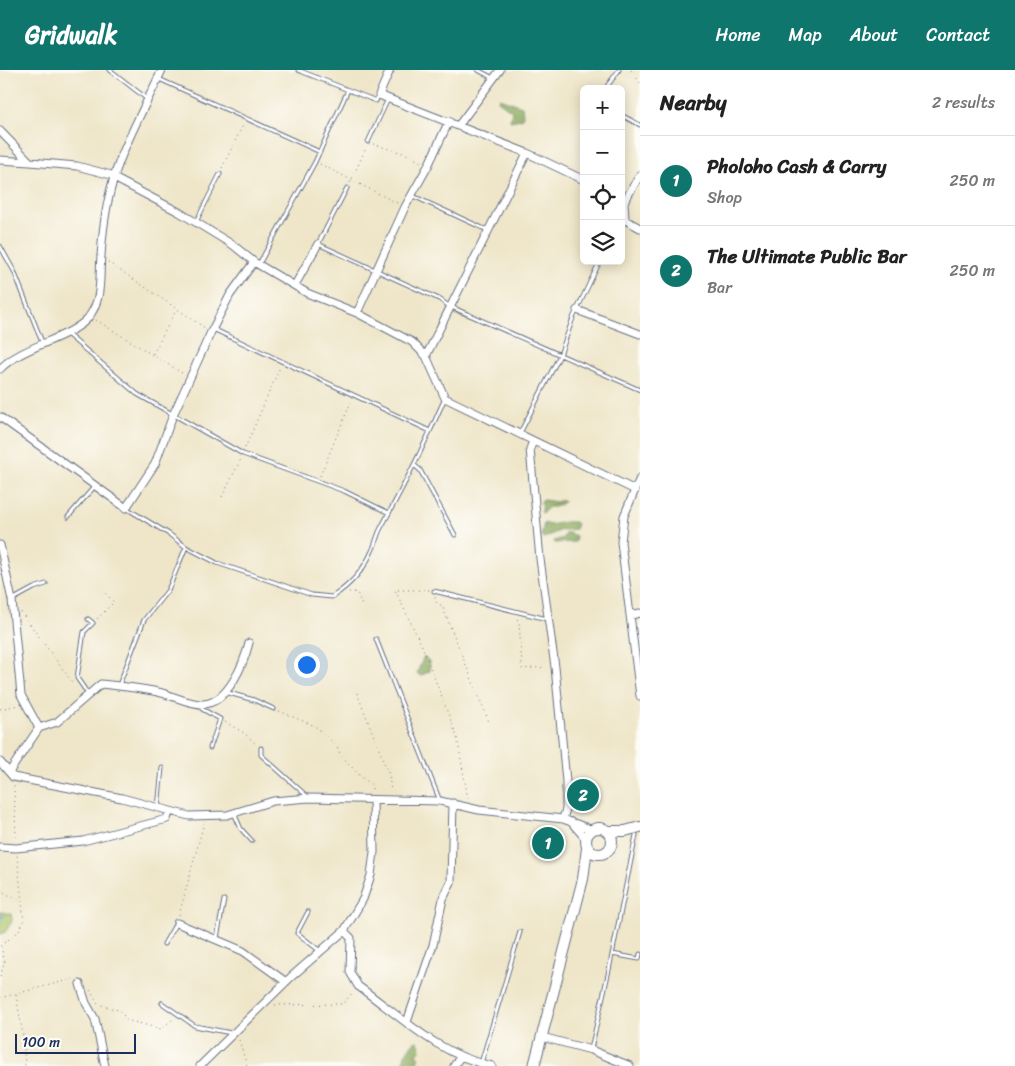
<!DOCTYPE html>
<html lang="en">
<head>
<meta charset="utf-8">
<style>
	:root { --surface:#fff; --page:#f2f2f2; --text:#222; --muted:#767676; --line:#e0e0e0; --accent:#0f766e }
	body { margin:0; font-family:Sriracha,sans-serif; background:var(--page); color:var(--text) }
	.controls { position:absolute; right:15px; top:15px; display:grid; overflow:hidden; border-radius:8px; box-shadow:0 2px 12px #0003 }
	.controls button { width:45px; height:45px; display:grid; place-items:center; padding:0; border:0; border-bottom:1px solid var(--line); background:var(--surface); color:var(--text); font:25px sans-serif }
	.scale { position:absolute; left:15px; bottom:12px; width:121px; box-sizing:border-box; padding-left:5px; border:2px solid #1b2f5e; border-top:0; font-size:14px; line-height:18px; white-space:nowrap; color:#1b2f5e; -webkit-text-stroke:4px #fdfcf7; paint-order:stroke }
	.you { position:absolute; left:306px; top:594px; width:18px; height:18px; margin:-12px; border:4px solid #fff; border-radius:50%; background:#1a73e8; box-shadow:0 0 0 8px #1a73e833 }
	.badge { display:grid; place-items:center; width:32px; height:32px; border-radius:50%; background:var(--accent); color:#fff; font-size:16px; font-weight:700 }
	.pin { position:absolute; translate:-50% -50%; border:2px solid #fff; box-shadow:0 1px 5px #0006 }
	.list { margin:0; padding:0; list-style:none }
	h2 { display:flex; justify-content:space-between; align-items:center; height:65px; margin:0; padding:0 20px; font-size:21px }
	h2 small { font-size:16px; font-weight:400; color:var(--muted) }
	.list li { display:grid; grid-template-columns:32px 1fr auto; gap:15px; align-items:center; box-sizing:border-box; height:90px; padding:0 20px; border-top:1px solid var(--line) }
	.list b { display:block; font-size:19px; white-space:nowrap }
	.list p { margin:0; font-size:16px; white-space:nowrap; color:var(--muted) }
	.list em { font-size:16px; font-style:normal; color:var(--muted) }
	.icon { flex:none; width:28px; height:28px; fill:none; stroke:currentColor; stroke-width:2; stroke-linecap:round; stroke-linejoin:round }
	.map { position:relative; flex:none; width:640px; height:996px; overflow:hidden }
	header { display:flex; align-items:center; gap:30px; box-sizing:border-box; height:70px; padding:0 25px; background:var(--accent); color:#fff }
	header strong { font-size:24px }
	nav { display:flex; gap:28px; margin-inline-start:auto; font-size:18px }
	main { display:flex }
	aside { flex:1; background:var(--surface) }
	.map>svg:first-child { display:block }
</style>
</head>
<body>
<header>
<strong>Gridwalk</strong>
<nav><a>Home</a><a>Map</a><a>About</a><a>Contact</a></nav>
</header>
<main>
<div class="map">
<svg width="640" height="996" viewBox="0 0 640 996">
	<rect width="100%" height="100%" fill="#fdfcf7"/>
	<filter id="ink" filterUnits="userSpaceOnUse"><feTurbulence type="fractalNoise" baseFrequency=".02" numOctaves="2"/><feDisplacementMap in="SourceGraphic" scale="10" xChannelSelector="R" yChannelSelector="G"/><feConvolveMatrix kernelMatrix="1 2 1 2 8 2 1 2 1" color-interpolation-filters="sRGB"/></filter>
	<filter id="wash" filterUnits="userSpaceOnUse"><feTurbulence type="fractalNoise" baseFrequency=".0096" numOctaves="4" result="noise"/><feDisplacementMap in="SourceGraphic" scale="20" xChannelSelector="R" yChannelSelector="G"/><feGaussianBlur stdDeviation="1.12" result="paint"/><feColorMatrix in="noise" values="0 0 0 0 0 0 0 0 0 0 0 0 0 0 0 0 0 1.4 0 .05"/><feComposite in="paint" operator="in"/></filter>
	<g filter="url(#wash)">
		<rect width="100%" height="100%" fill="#efe6c9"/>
		<path fill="#b0c66b" stroke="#667a64" d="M0,842L11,844L12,851L5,862L0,864Z"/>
		<path fill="#8cab5f" stroke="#546d5e" d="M499,28L522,36L523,46L521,49L510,51L512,41L498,31Z
			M450,238L470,247L471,250L470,251L451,243L446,260H442Z
			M544,430L556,432L563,430L564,432L555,437H549L542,444L541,431Z
			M565,452H575L577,454L575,459L561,460L544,468L541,466L544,453L550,455Z
			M566,462L576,466L575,472L555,473L554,471L563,468Z
			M424,586L429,591L430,601L420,606L417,603Z
			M418,971L421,980L417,983L419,987L415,996H402L405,984L414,972Z"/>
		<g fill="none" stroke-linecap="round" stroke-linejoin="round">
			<path stroke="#68abdc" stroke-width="2.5" d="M0,848L4,846"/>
		</g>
	</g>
	<g filter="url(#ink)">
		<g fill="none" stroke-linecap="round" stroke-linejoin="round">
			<g stroke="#656f83" stroke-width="5">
				<path id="service" d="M110,0L147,29
					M298,0L376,31L378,25
					M478,0L493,8
					M159,9L320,82
					M605,19L619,0
					M621,45L640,55
					M368,72L388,29
					M347,118L318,174L439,229L449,236L640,320
					M413,126L487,160
					M196,152L220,104
					M0,176L14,201L42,272
					M259,194L315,92L348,20
					M213,259L430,361
					M67,264L137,324L243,384L344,421L389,443
					M520,363L560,285L573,248L600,191
					M414,395L420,400L455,465
					M126,438L169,464L186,477L217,493L312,525L332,527C349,516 364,500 372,481C376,473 377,464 382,456C405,414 426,372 445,328
					M68,447L94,417
					M434,521L547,549
					M12,530L34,518L46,514
					M376,569L440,731
					M119,615L144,550L168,520L186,477
					M225,622L254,630L274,639
					M88,624L77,608L84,562L93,553L88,549
					M202,635V639L220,649L210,678
					M261,678V685L308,727
					M158,738L162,698
					M234,743L241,759L252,771
					M308,842L297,863L320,881
					M217,868L224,830
					M164,874L176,853
					M612,884L639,889L640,884
					M162,933L195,956L231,963
					M591,979L609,900L636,765
					M481,993L520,862"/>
			</g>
			<g stroke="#656f83" stroke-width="9">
				<path id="minor" d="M390,0L379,25L527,83L584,110
					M458,56L500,0
					M0,61L30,92L77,96L115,106
					M0,90L30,92
					M114,108L179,142L233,175L254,192L307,223L357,243L412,272L426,286L445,328L635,420
					M621,131L624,132L625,150L640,158
					M624,132L640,105
					M295,215L318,174
					M577,240L640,264
					M357,243L405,137L428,96L449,51
					M426,286L527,83
					M0,299C22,276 71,268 88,248C103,229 99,208 101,186C103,154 108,120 120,90C132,59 148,30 162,0
					M0,347L126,438L155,394L173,345L211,262L230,225L254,192
					M533,371L530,379L540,489L555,597L566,711V739L563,749
					M640,408L624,446L621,472L640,626
					M0,475L12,530L21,625L39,658
					M631,545L640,543
					M0,692L13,707L122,728L189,746L227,745L273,731L309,728L440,731L479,740L563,749L593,760
					M10,701L39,658L57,652L101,614C120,616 139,618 158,622C172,625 188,634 203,634C228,633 244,593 249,573
					M572,753L586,769
					M0,777L16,778L83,771L167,749L169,742
					M177,853L243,881L286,912
					M344,861L351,868L350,902L358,916C400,946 440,986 492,996
					M80,914L86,933L95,949L105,996
					M407,952L433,875L443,829L451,812L453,733
					M542,967L591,980L630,996
					M200,996L291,907L344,861L363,829L371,805L374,782L373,730
					M454,996L460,987"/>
			</g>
			<g stroke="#656f83" stroke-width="12">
				<path id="secondary" d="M586 771a13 13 0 1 1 26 0a13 13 0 1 1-26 0Z
					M606,761H625L640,757
					M534,996L583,809L587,778"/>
			</g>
			<path stroke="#656f83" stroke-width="1" stroke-dasharray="1 4" stroke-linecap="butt" d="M631,0L640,13
				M373,74L406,84L421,92
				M320,94L397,133
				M222,98L243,55
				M350,113L366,78
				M108,192L205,258
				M96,250L182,303
				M153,284L176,240
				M245,378L280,297
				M320,406L351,332
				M222,427L241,389
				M429,520H395L423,578L457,667L468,729
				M349,522H357L362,536
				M435,527L436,532L442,536L489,652
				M21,542L72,612
				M97,549L114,532L105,523
				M517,549L519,552L522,599L546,597
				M357,623L389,705L391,722
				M0,639L19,635
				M279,641L315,656L337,676L340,684L359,705L372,715V721
				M225,652L244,663L256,674
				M14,716L16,769
				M0,819L6,824L21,830
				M179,845L204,753
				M0,876L17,863L24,852L17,785
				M0,906L5,892L1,877
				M90,920L98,934L121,941L126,950L161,959L173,949
				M16,925L23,965L25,996
				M0,928L73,909
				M275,935L343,934L353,922
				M239,970L247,996"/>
			<use href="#service" stroke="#fff" stroke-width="3"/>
			<use href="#minor" stroke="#fff" stroke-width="7"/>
			<use href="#secondary" stroke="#fff" stroke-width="10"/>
		</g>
	</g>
</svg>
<div class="controls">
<button>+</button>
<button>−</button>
<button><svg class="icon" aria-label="locate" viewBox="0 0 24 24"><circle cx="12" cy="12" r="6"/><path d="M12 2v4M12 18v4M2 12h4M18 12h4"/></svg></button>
<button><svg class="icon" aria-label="layers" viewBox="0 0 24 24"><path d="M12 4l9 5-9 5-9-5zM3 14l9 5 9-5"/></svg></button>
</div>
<div class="scale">100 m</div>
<div class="you"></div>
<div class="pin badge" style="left:548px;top:773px">1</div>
<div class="pin badge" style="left:583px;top:725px">2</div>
</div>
<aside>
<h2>Nearby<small>2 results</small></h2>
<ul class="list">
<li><span class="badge">1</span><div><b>Pholoho Cash &amp; Carry</b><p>Shop</p></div><em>250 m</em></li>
<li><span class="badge">2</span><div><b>The Ultimate Public Bar</b><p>Bar</p></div><em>250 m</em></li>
</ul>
</aside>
</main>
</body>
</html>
